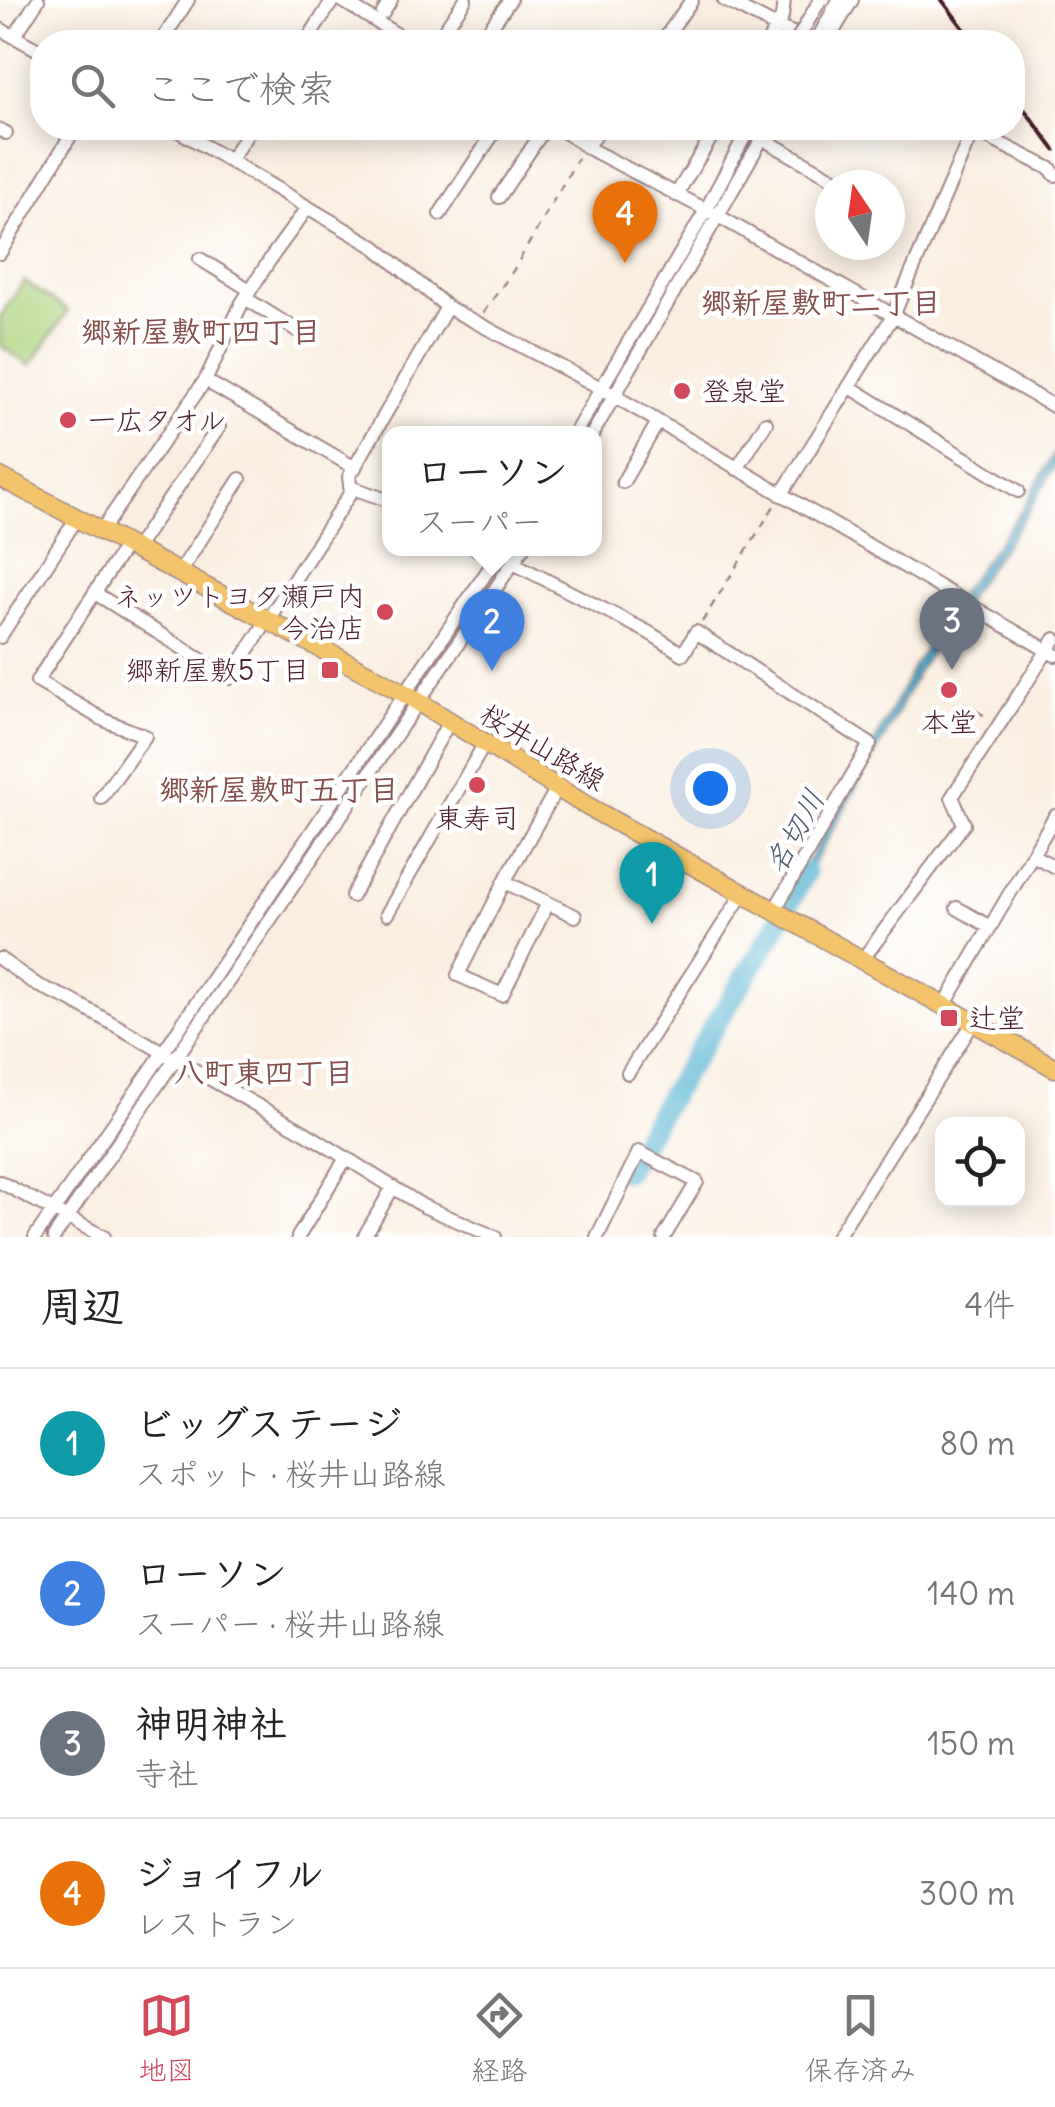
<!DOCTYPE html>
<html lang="ja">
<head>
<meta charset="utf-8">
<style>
	:root { --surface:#fff; --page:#f2f2f2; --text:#222; --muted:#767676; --line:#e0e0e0; --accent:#d1495b }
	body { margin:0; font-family:Delius,"Klee One",sans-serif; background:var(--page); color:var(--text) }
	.controls { position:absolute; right:30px; bottom:30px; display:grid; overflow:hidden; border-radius:20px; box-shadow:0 5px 25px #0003 }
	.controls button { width:90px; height:90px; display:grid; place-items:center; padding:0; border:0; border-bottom:2px solid var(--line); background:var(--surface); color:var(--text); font:50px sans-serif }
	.compass { position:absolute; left:815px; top:170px; width:90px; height:90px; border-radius:50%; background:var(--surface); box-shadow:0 5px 25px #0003; rotate:347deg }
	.you { position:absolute; left:710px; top:788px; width:35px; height:35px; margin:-25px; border:8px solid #fff; border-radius:50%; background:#1a73e8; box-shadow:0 0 0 15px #1a73e833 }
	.badge { display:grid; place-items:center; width:65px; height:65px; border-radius:50%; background:var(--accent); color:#fff; font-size:32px; font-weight:700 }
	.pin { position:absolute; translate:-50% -82px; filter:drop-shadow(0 2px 5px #0008) }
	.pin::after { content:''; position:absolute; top:52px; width:35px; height:30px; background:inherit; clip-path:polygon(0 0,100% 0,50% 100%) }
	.popup { position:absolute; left:382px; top:426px; width:220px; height:130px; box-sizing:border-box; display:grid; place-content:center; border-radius:20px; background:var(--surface); filter:drop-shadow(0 2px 8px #0005); font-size:32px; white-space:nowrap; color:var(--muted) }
	.popup b { font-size:38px; color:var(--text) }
	.popup::after { content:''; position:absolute; left:50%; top:100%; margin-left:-20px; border:20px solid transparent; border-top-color:var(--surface) }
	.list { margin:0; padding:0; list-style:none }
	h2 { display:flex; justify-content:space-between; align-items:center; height:130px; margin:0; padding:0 40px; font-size:42px }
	h2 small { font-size:32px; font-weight:400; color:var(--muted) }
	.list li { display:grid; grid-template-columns:65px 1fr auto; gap:30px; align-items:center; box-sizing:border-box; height:150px; padding:0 40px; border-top:2px solid var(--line) }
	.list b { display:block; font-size:38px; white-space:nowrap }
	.list p { margin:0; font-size:32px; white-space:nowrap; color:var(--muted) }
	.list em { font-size:32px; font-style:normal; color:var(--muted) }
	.icon { flex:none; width:55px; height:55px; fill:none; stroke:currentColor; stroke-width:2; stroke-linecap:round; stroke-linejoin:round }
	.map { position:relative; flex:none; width:1055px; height:1237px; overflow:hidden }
	.search { position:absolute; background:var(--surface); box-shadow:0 5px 25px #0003; left:30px; right:30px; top:30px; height:110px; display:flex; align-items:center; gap:25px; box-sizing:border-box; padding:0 35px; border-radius:40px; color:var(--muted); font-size:38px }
	.sheet { height:730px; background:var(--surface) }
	nav { display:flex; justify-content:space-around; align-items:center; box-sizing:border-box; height:140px; border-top:2px solid var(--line); background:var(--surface); font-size:28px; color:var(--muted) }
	nav a { display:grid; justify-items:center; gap:5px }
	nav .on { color:var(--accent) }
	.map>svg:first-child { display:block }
</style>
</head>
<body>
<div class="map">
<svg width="1055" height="1237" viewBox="0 0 1055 1237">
	<rect width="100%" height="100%" fill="#fff"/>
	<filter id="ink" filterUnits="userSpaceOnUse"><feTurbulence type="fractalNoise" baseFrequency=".01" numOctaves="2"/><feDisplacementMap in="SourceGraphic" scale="20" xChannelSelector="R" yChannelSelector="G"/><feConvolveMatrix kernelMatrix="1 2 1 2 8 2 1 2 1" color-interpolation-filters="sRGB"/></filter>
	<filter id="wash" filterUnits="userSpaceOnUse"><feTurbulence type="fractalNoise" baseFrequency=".0048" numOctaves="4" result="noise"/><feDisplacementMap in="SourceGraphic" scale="40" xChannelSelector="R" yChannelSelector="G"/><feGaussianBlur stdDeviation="2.25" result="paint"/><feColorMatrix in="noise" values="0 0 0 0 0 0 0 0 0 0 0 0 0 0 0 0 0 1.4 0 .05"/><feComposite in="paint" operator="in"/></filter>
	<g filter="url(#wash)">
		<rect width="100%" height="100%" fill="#f9eee0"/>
		<path fill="#add47e" stroke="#7c7a54" stroke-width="2.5" d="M24,281L68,311L30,366L0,345V317Z"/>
		<path fill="#53b3d1" stroke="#4e697e" stroke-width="2.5" d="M1055,452V465L1028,512L971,592L919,669L882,742L793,900L787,898L876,740L914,666L964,588L1023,509Z"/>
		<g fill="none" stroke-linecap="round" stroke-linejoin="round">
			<path stroke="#53b3d1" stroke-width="22" d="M625,1171L657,1116L770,938L805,873"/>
		</g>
	</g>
	<g filter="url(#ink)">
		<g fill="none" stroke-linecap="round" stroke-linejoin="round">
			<g stroke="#a28686" stroke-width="16">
				<path id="minor" d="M341,0L409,42
					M724,0L777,27L816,42
					M383,13L391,0
					M0,29L42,52
					M14,37L38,0
					M161,42L188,0
					M306,42L333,0
					M436,42L465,0
					M480,42L510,0
					M662,42L692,0
					M768,42L782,17L784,0
					M816,42L839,0
					M827,42L852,0
					M174,128L375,247L447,307L601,388L1055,655
					M559,128L590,149L718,216L1055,407
					M969,128L1051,169L1055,175
					M0,130L6,133
					M770,143L843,184
					M586,146L602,128
					M230,160L251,128
					M676,195L717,128
					M499,197L545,128
					M440,214L497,128
					M0,253L75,128
					M200,259L250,290
					M245,298L306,336
					M213,385L355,468
					M850,387L1018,491
					M575,433L706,210L749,128
					M593,433L768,128
					M737,469L766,423
					M623,482L658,422
					M350,487L390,501
					M781,495L893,316L973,130
					M101,531L206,379L242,303L273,255L308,207
					M476,548L495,560
					M135,549L219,427
					M513,563L648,632L683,654L696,632L870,744L774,911
					M179,573L240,479
					M95,593L230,678L351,492L349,477L447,307
					M0,637L77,518
					M101,798L145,736L104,720L37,681L126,545
					M1032,855L1055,867
					M505,882L548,903L502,995L458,975L507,877L557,788
					M352,896L449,722
					M548,903L575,916
					M957,908L990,927
					M387,914L485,743
					M0,959L37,985L69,999L306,1133L423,1206L495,1237
					M862,960L964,824L952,797L1055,639
					M944,1006L1055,816
					M628,1073L743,893
					M0,1182L104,1237
					M35,1237L164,1051L503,548
					M54,1237L523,548
					M298,1237L346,1158
					M364,1237L393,1187
					M597,1237L639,1152L697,1182L664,1237
					M837,1237L973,1023"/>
			</g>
			<g stroke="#a28686" stroke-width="21">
				<path id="major" d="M0,477L404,693L587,806L1055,1068"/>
			</g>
			<path stroke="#a28686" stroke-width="2.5" stroke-dasharray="8 8" stroke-linecap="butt" d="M483,313L513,271L578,158
				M702,622L774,506
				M963,703L987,717"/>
			<use href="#minor" stroke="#fff" stroke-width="12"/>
			<use href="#major" stroke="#f2c36a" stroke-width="18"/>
			<path stroke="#4a1f2b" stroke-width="4" d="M942,0L974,42
				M1012,93L1055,150"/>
			<g stroke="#a28686" stroke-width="16" stroke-linecap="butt">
				<path id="minor-bridge" d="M796,42L820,0"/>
			</g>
			<use href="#minor-bridge" stroke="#fff" stroke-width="12"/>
		</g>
	</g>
	<g fill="#d1495b" stroke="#fff" stroke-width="4">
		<circle cx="682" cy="391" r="10"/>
		<circle cx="68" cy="420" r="10"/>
		<circle cx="385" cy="612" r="10"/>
		<rect x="320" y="660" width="20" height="20" rx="5"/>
		<circle cx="949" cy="690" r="10"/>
		<circle cx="477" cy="785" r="10"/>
		<rect x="939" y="1008" width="20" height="20" rx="5"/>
	</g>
	<g text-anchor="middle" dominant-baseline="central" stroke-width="9" stroke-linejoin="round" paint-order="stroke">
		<g font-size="28" fill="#4a1f2b" stroke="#fff" text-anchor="start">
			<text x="702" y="391">登泉堂</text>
			<text x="88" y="420">一広タオル</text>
			<text x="365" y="596" text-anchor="end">ネッツトヨタ瀬戸内<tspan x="365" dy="32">今治店</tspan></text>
			<text x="310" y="670" text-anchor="end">郷新屋敷5丁目</text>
			<text x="949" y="722" text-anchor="middle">本堂</text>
			<text x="477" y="818" text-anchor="middle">東寿司</text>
			<text x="969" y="1018">辻堂</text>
		</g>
		<g font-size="28" fill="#4a1f2b" stroke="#fff">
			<text transform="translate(543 747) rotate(31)">桜井山路線</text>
		</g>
		<g font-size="30" font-weight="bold" fill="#844f4c" stroke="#fff">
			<text x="821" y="302">郷新屋敷町二丁目</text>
			<text x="201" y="331">郷新屋敷町四丁目</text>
			<text x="279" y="789">郷新屋敷町五丁目</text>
			<text x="264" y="1072">八町東四丁目</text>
		</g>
		<g font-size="30" font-style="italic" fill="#4e5a6d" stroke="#fff">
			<text transform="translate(794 831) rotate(-61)">名切川</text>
		</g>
	</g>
</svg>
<div class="controls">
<button><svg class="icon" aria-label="locate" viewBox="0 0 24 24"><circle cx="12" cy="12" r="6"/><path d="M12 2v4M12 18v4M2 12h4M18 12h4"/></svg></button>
</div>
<svg class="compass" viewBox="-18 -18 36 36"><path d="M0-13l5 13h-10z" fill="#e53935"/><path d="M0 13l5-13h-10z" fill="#767676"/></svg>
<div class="you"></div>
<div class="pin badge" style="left:652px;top:924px;background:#0f9aa8">1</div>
<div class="pin badge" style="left:492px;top:671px;background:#3f7fe0">2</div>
<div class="popup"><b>ローソン</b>スーパー</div>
<div class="pin badge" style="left:952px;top:670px;background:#6b7280">3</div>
<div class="pin badge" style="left:625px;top:263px;background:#e8710a">4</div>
<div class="search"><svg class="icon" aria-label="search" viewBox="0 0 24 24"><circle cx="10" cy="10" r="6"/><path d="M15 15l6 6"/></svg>ここで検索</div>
</div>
<section class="sheet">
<h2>周辺<small>4件</small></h2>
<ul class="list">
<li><span class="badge" style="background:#0f9aa8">1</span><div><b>ビッグステージ</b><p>スポット · 桜井山路線</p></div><em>80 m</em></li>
<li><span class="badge" style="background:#3f7fe0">2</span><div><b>ローソン</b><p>スーパー · 桜井山路線</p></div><em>140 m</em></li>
<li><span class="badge" style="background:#6b7280">3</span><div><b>神明神社</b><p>寺社</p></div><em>150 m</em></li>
<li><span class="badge" style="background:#e8710a">4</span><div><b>ジョイフル</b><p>レストラン</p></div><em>300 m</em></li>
</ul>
</section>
<nav>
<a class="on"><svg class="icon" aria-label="map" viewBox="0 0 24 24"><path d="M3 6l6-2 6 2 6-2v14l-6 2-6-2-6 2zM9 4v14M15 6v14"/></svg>地図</a>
<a><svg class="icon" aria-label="directions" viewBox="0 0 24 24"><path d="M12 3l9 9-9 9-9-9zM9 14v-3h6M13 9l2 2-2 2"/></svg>経路</a>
<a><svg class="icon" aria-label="saved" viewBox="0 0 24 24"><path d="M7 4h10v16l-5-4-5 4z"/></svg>保存済み</a>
</nav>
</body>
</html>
